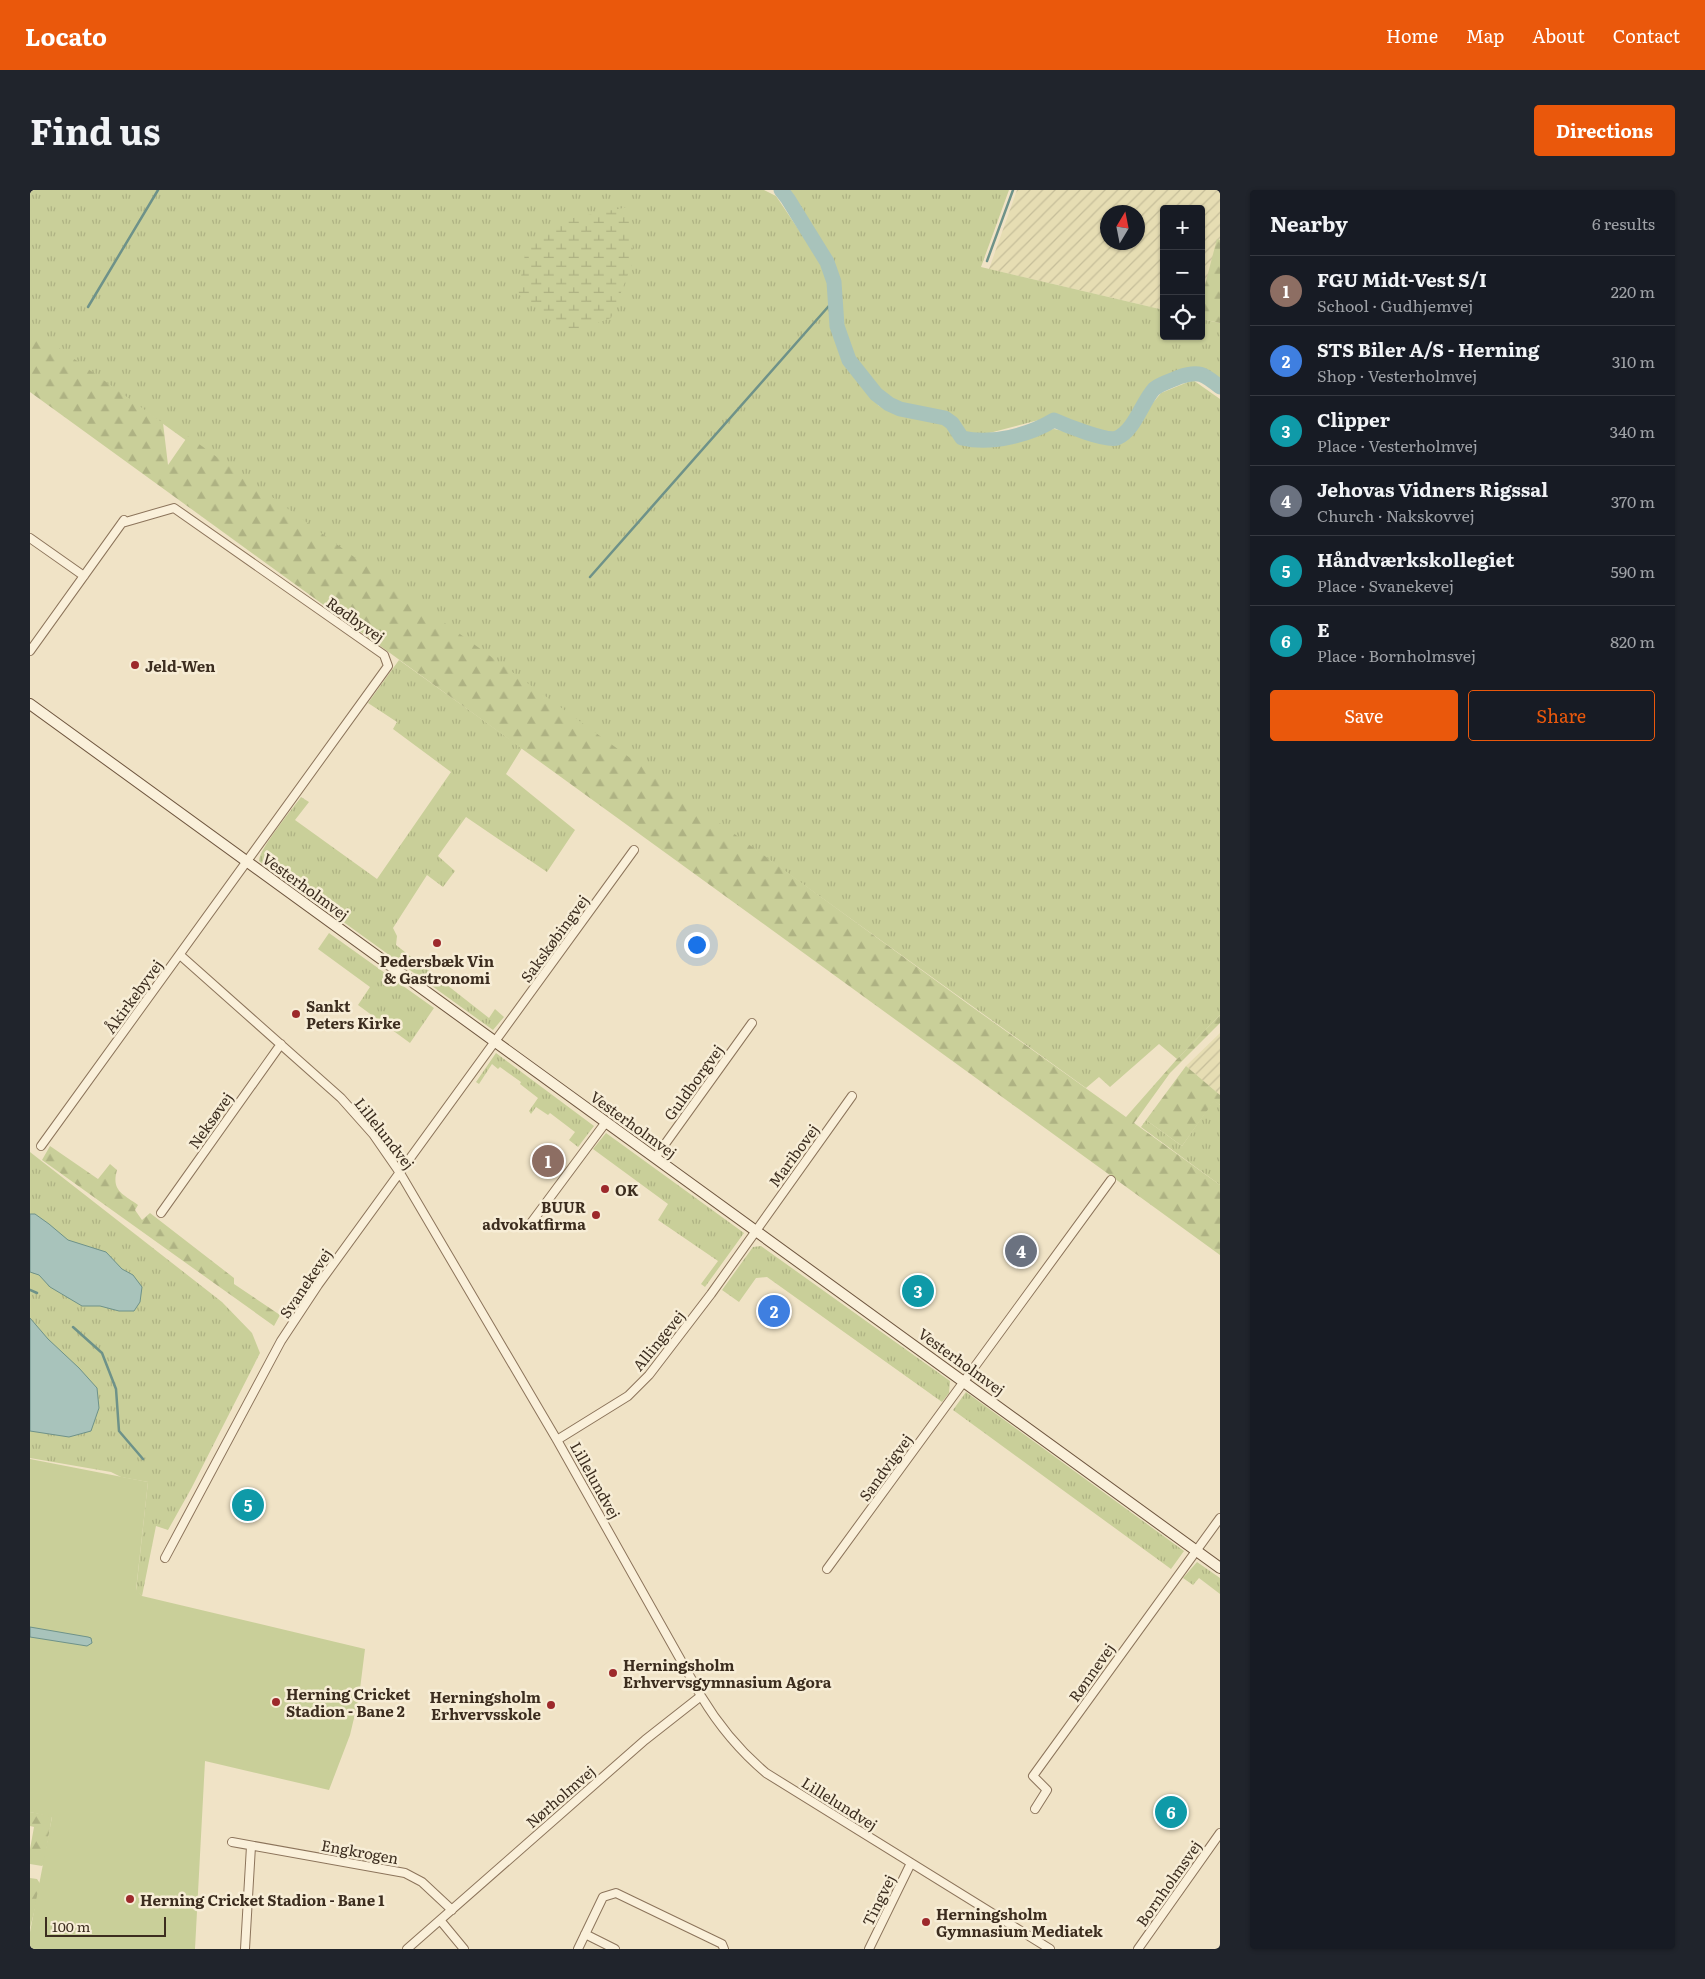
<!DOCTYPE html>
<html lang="en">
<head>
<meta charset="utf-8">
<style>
	:root { --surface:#171b24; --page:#20242c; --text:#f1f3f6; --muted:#9ea1a6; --line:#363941; --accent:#ea580c }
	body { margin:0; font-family:Literata,serif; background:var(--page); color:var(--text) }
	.controls { position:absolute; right:15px; top:15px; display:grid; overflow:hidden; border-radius:5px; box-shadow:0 1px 4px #0004 }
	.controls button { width:45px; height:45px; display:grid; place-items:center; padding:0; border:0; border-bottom:1px solid var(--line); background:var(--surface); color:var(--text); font:25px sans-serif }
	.compass { position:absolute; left:1070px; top:15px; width:45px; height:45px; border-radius:50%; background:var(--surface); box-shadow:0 1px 4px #0004; rotate:10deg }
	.scale { position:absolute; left:15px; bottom:12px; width:121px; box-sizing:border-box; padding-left:5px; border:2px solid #3c2d1f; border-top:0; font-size:14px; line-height:18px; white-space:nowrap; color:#3c2d1f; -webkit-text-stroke:4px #f7edd6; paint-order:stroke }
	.you { position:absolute; left:666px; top:754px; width:18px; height:18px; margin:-12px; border:4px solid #fff; border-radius:50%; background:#1a73e8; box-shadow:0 0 0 8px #1a73e833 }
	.badge { display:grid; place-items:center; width:32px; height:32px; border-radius:50%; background:var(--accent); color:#fff; font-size:16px; font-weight:700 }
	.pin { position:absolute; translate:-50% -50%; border:2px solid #fff; box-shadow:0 1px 5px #0006 }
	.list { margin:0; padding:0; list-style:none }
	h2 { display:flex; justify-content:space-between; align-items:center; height:65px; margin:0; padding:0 20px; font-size:21px }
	h2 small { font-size:16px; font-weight:400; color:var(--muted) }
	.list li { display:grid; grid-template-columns:32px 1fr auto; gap:15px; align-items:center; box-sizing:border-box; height:70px; padding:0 20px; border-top:1px solid var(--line) }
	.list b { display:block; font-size:19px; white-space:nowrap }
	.list p { margin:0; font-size:16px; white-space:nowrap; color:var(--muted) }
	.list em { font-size:16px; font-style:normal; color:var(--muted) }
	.actions { display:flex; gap:10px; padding:15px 20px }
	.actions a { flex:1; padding:11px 0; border:1px solid var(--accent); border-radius:5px; text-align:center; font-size:18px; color:var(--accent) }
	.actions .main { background:var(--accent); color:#fff }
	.icon { flex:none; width:28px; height:28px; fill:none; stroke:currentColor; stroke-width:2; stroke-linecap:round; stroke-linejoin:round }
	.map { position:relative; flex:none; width:1190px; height:1759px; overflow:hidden; border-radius:5px }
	header { display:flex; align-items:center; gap:30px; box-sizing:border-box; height:70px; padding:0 25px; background:var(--accent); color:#fff }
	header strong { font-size:24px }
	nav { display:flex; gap:28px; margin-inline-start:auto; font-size:18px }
	.intro { display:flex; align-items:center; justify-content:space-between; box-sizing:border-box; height:120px; padding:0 30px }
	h1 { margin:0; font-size:35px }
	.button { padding:12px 22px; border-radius:5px; background:var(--accent); color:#fff; font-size:18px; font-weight:700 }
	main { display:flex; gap:30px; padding:0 30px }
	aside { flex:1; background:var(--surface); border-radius:5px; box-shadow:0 1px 4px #0004 }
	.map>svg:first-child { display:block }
</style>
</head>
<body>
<header>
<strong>Locato</strong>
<nav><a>Home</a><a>Map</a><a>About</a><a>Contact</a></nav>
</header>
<div class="intro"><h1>Find us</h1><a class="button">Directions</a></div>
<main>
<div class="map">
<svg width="1190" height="1759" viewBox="0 0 1190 1759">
	<defs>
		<pattern id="farmland-furrows" width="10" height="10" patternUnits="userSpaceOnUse" patternTransform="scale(1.25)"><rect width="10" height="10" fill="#e6ddb3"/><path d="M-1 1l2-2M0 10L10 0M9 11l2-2" fill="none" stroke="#c6be9a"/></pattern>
		<pattern id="grass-tufts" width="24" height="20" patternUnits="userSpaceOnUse" patternTransform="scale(1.25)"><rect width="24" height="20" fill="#c9cf99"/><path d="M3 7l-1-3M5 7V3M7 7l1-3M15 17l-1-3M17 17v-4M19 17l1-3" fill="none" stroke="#aeb283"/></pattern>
		<pattern id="forest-firs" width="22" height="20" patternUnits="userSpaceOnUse" patternTransform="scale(1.25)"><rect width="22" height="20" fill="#c9cf99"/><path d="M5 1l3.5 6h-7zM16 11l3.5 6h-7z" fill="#aeb283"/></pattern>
		<pattern id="wetland-marsh" width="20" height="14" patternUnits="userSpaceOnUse" patternTransform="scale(1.25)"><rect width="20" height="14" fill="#c9cf99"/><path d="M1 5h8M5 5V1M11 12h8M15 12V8" fill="none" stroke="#aeb283"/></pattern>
	</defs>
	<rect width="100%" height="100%" fill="#f0e3c6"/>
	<path fill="url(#farmland-furrows)" fill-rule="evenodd" d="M987,0H1190V48L1171,112V19H1134V120L959,79ZM1078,22H1108V52H1078Z
		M1190,843V905L1156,876Z"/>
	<path fill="url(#grass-tufts)" d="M0,0H734L746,6L793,76L799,97L801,134L813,171L849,216L914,234L930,254L1024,239L1090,253L1131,203L1163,190L1190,209V825L1147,869L1129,854L1080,897L1069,887L1056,898L0,138Z
		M759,0H979L951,77L1134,120V146H1171V129L1190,133V192L1176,182L1160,179L1124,193L1104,225L1085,244L1045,236L1024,226L944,247L934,243L921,224L871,215L848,200L824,169L811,136L807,91L801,74Z
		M369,470L492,558L476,584L545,640L517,682L436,627L408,666L425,681L413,697L397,685L363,738L367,746L366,755L459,828L465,819L474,827L463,840L229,671C229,659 263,618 271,607L279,612L265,630L347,689L421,582L363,539L367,532L338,513Z
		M299,743L404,818L380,853L328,815L340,797L288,759Z
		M466,863L564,936L548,957L539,950L545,942L520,923L518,925L506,917L501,924L499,921L508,908L490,894L491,892L470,877L468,879L462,874L449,894L446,892Z
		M1184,910L1190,915V995L1111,937L1116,930L1152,956Z
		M576,943L714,1043L675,1097L671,1094L688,1071L628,1030L638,1014L563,959Z
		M0,962L192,1112L222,1143L230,1163L161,1299L138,1340L126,1336L112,1406L106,1401L118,1292L91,1287L81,1282L0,1268Z
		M731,1056L920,1191L919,1203L912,1212L737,1087L726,1088L709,1112L692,1100L723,1057Z
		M936,1202L1154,1361L1141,1379L923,1220Z
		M1167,1372L1190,1388V1404L1169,1388L1163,1395L1153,1388Z"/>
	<path fill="url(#forest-firs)" d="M1187,49L1190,50V133L1171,129V110Z
		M0,137L133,233L138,275L158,246L938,814L1096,927L1147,869L1190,825V833L1140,883L1104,933L1190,995V1065L0,202Z
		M1156,876L1190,905V915L1184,911L1152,956L1116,930Z
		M20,956L68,989L80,974L87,980C81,1001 93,1004 108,1015L105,1020L112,1030L120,1023L204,1088V1094L250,1125L244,1136L12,970Z
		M0,1622L22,1626L14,1674L12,1676L0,1674V1659L4,1637L0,1636Z
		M0,1688L7,1689L11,1695L0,1738Z"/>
	<path fill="url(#wetland-marsh)" d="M598,17L604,69L581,128L542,142L488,104L497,53L528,31Z"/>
	<path fill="#c9cf99" d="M0,1269L118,1292L106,1400L112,1406L335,1459L329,1507L320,1545L299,1600L175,1571L165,1759H0V1742L22,1627L0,1622Z"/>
	<path fill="#a8c3bb" stroke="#6e9289" d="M0,1024H5L19,1034L38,1050L76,1062L92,1079L103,1085L112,1097L110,1112L104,1121H89L70,1116H52L20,1097L9,1085L0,1082Z
		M0,1128L18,1149L49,1178L67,1198L69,1218L61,1241L39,1247L0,1241Z
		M0,1437L58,1447L61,1448L62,1453L57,1456L0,1447Z"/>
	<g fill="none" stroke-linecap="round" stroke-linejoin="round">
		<path stroke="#6e9289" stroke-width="2.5" d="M957,71L983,0
			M58,117L128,0
			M560,387L805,109
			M0,1100L7,1103
			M43,1137L72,1163L86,1199L89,1241L113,1269"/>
		<path stroke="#a8c3bb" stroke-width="15" d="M751,0L758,9L797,72L804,92L807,136L819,170L846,204L859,214L870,219L915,228L922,233L932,248C962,255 999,245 1024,230C1035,235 1077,252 1087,248C1105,240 1112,212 1124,199C1131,193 1141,191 1149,187C1169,180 1174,184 1190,197"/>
		<g stroke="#8c745b" stroke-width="10">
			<path id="street" d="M0,348L54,386
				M0,461L94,330
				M150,765L311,908L343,944L370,983L527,1250L671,1506C689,1536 710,1561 736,1583L1020,1759
				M11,956L358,476L354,465L144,318L92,333
				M625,968L722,833
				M131,1023L251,854
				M501,1033L576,932
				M527,1250L598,1206L619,1185L681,1104L822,906
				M135,1368L251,1151L288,1095L604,660
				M797,1379L1081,990
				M1005,1619L1017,1600L1003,1586L1190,1328
				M202,1652L375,1683L392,1692L422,1720
				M410,1730L434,1759
				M555,1744L585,1759
				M215,1759L221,1656
				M377,1759L615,1550L671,1506
				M548,1759L573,1707L586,1703L692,1754L694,1759
				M839,1759L881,1673
				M1108,1759L1190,1643"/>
		</g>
		<g stroke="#6e553e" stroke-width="12">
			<path id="secondary" d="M0,514L1190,1378"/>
		</g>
		<use href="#street" stroke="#faf0da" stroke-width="8"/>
		<use href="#secondary" stroke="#faf0da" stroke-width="10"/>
	</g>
	<g fill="#9d292b" stroke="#f7edd6" stroke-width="2">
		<circle cx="105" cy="475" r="5"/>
		<circle cx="407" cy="753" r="5"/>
		<circle cx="266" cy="824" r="5"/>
		<circle cx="575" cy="999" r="5"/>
		<circle cx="566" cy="1025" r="5"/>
		<circle cx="583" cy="1483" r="5"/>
		<circle cx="246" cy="1512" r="5"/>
		<circle cx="521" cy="1515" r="5"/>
		<circle cx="100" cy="1709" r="5"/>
		<circle cx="896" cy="1732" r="5"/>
	</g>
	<g text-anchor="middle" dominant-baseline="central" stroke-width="5" stroke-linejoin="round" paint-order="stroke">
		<g font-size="15" fill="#3c2d1f" stroke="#f7edd6">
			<text transform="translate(326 429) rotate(35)">Rødbyvej</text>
			<text transform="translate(276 696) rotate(36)">Vesterholmvej</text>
			<text transform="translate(524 748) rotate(-54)">Sakskøbingvej</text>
			<text transform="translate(103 806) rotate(-54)">Åkirkebyvej</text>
			<text transform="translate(663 892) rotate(-54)">Guldborgvej</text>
			<text transform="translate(180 930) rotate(-55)">Neksøvej</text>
			<text transform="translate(604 934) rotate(36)">Vesterholmvej</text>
			<text transform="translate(355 943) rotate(52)">Lillelundvej</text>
			<text transform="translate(763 965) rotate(-54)">Maribovej</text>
			<text transform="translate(275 1093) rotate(-56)">Svanekevej</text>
			<text transform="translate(628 1150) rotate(-51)">Allingevej</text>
			<text transform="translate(932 1171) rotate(36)">Vesterholmvej</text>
			<text transform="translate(855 1277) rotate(-54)">Sandvigvej</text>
			<text transform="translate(566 1290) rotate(61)">Lillelundvej</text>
			<text transform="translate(1061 1482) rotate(-55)">Rønnevej</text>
			<text transform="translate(530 1606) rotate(-41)">Nørholmvej</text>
			<text transform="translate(810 1613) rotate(32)">Lillelundvej</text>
			<text transform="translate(330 1661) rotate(10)">Engkrogen</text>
			<text transform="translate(1138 1693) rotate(-55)">Bornholmsvej</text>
			<text transform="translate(848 1710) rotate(-64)">Tingvej</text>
		</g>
		<g font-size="15" font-weight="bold" fill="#3c2d1f" stroke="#f7edd6" text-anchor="start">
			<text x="115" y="475">Jeld-Wen</text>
			<text x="407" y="770" text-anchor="middle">Pedersbæk Vin<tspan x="407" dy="17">&amp; Gastronomi</tspan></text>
			<text x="276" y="815">Sankt<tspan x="276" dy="17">Peters Kirke</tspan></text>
			<text x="585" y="999">OK</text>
			<text x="556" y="1016" text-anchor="end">BUUR<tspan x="556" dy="17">advokatfirma</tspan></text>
			<text x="593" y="1474">Herningsholm<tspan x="593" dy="17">Erhvervsgymnasium Agora</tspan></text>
			<text x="256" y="1503">Herning Cricket<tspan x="256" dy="17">Stadion - Bane 2</tspan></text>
			<text x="511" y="1506" text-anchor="end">Herningsholm<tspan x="511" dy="17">Erhvervsskole</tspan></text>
			<text x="110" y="1709">Herning Cricket Stadion - Bane 1</text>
			<text x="906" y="1723">Herningsholm<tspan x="906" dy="17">Gymnasium Mediatek</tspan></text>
		</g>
	</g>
</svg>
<div class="controls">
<button>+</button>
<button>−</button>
<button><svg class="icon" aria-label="locate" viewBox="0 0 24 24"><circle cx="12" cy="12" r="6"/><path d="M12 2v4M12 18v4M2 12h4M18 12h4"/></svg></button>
</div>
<svg class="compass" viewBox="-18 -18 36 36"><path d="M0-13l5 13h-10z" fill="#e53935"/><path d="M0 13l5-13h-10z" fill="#9ea1a6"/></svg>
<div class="scale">100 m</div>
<div class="you"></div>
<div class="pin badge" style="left:518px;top:971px;background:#8d6e63">1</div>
<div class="pin badge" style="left:744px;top:1121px;background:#3f7fe0">2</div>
<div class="pin badge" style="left:888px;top:1101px;background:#0f9aa8">3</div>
<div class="pin badge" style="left:991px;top:1061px;background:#6b7280">4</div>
<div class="pin badge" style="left:218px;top:1315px;background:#0f9aa8">5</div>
<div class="pin badge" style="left:1141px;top:1622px;background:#0f9aa8">6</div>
</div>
<aside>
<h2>Nearby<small>6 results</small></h2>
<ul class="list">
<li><span class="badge" style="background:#8d6e63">1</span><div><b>FGU Midt-Vest S/I</b><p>School · Gudhjemvej</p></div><em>220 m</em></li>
<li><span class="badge" style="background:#3f7fe0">2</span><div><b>STS Biler A/S - Herning</b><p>Shop · Vesterholmvej</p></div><em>310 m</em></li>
<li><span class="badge" style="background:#0f9aa8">3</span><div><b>Clipper</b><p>Place · Vesterholmvej</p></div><em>340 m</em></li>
<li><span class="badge" style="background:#6b7280">4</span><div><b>Jehovas Vidners Rigssal</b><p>Church · Nakskovvej</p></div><em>370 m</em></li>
<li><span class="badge" style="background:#0f9aa8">5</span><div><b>Håndværkskollegiet</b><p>Place · Svanekevej</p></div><em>590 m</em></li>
<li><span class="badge" style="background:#0f9aa8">6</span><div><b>E</b><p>Place · Bornholmsvej</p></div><em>820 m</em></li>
</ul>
<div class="actions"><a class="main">Save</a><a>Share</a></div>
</aside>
</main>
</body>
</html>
